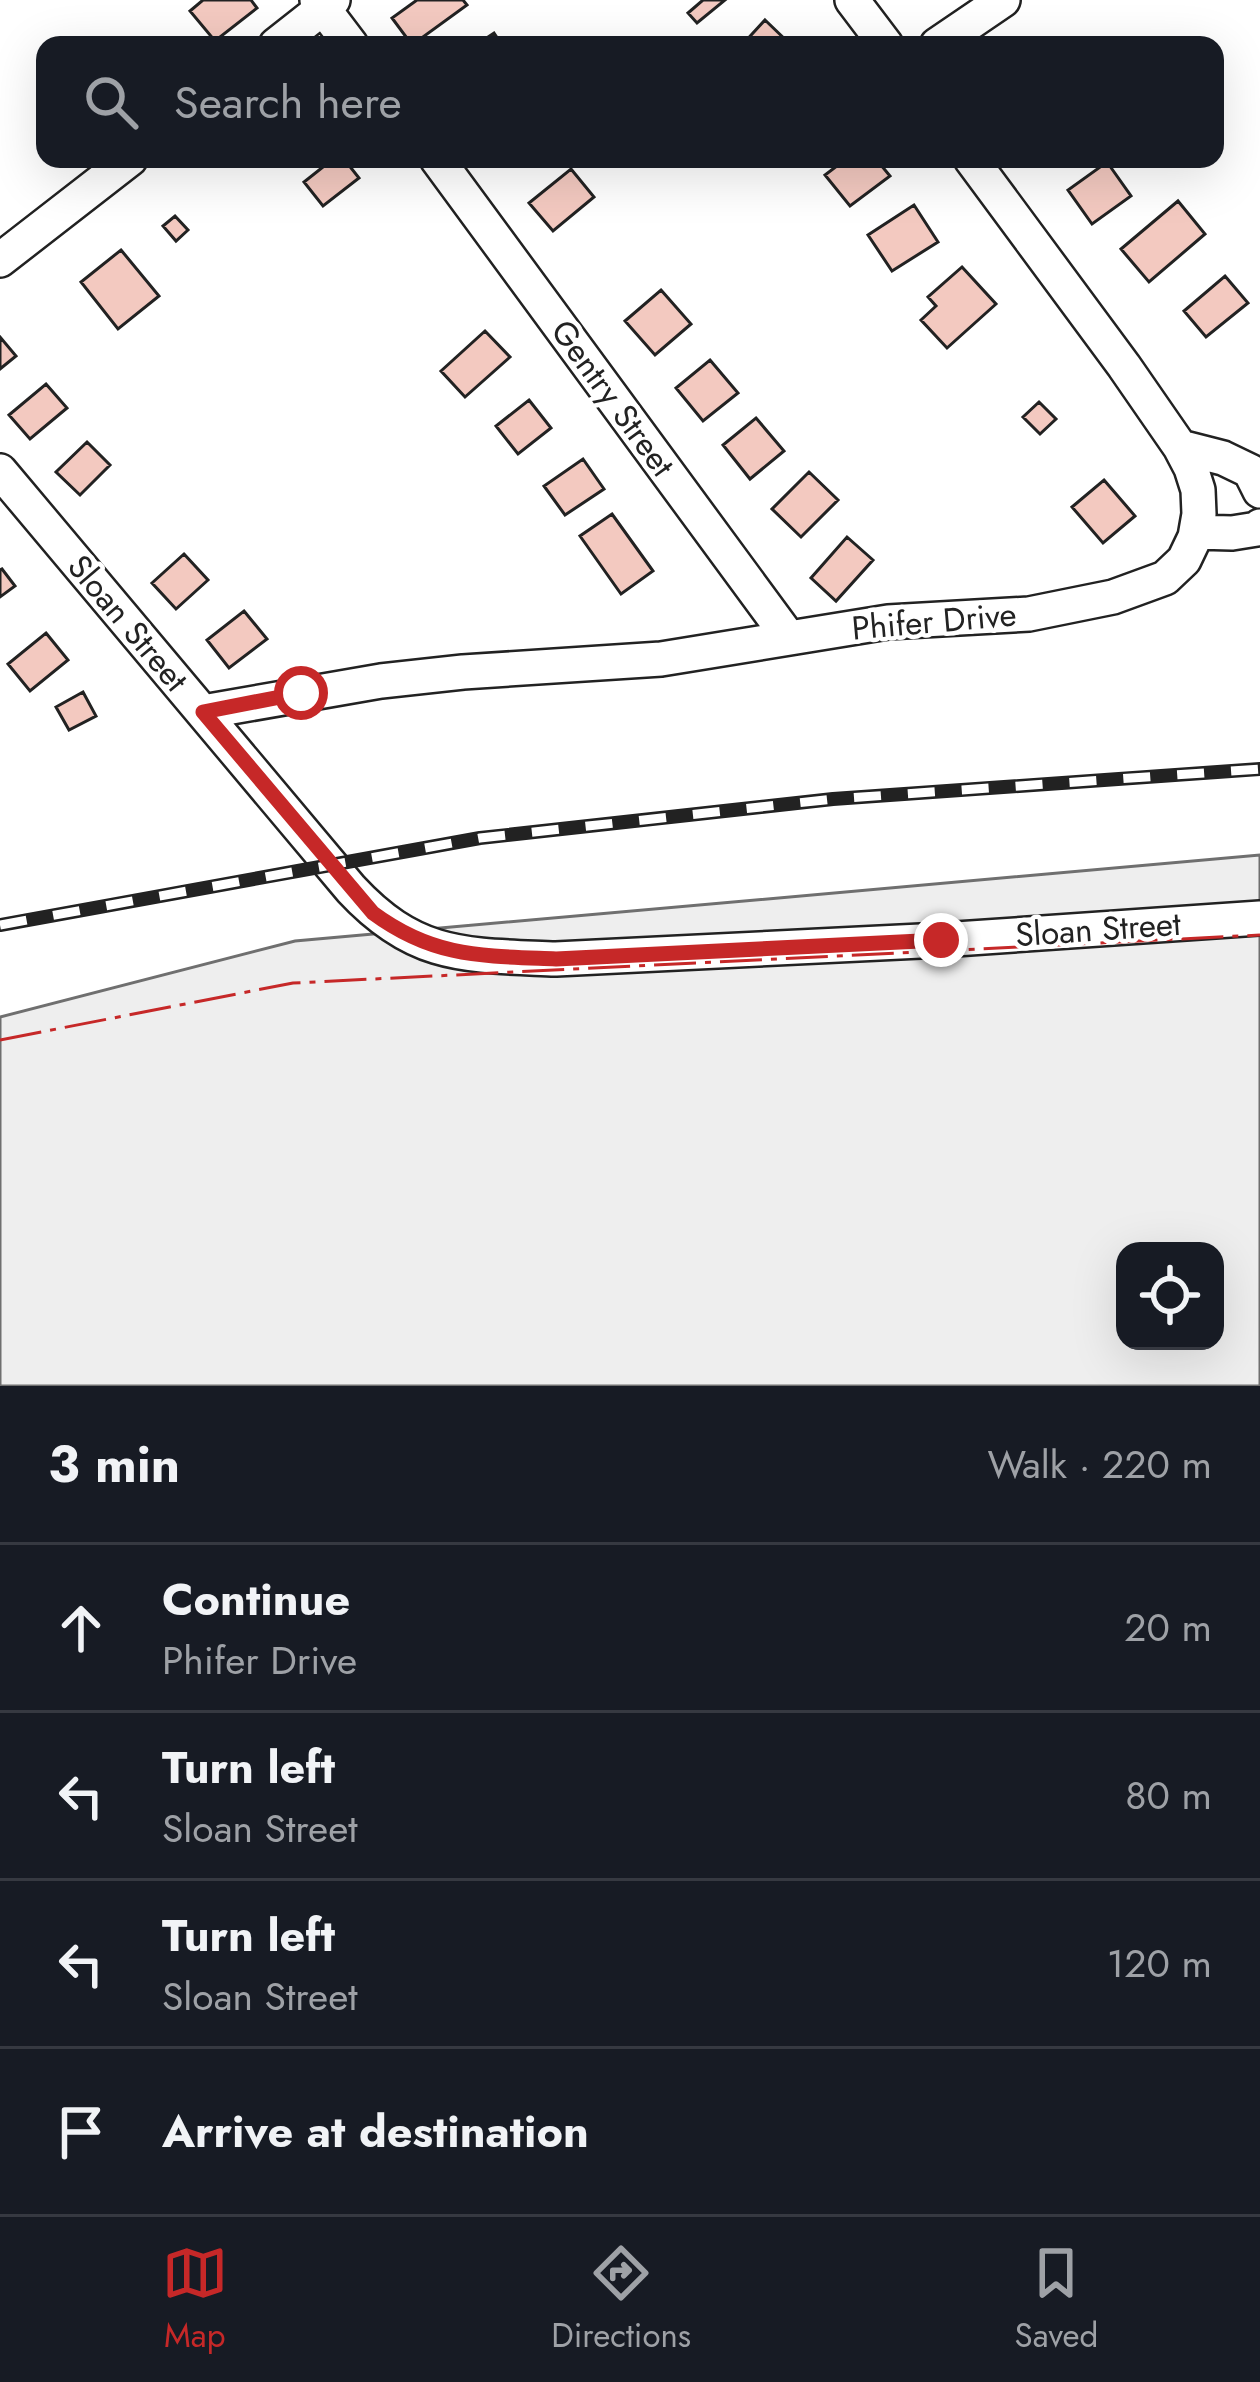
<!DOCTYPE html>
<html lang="en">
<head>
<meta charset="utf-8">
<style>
	:root { --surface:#171b24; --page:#242831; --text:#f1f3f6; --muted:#9ea1a6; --line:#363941; --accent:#c62828 }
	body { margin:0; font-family:Jost,sans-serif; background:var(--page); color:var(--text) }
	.controls { position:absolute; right:36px; bottom:36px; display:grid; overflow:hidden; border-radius:24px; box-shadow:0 12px 48px #0002 }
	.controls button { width:108px; height:108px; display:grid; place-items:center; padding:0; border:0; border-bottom:3px solid var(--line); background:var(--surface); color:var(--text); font:60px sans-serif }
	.stop { position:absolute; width:36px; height:36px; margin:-27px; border:9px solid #c62828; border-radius:50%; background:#fff }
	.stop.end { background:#c62828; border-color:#fff; box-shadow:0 3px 12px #0008 }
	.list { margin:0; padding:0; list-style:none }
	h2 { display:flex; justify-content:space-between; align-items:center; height:156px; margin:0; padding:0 48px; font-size:51px }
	h2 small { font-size:39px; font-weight:400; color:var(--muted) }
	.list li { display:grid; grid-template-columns:78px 1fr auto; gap:36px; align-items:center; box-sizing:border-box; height:168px; padding:0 48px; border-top:3px solid var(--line) }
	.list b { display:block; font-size:45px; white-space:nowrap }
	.list p { margin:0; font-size:39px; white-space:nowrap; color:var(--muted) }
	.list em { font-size:39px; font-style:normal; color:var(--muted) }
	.icon { flex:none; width:66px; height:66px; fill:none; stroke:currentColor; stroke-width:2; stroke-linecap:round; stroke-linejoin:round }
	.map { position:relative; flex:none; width:1260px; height:1386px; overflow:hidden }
	.search { position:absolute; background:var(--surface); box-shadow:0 12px 48px #0002; left:36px; right:36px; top:36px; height:132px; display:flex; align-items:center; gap:30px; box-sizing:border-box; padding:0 42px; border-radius:24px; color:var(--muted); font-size:45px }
	.sheet { height:828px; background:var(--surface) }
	nav { display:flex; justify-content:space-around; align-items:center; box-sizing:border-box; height:168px; border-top:3px solid var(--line); background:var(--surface); font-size:33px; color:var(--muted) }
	nav a { display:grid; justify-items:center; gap:6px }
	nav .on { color:var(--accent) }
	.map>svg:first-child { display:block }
</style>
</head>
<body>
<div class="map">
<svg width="1260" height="1386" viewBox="0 0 1260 1386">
	<rect width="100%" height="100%" fill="#fff"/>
	<path fill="#eee" stroke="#6f6f6f" stroke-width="3" fill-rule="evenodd" d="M1260,855V1386H0V1017L295,941ZM1125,1251H1215V1341H1125Z"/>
	<path fill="#f3c9c0" stroke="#222" stroke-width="3" d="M203,0H251L257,8L215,41L190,11Z
		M417,0H463L467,5L412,45L392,18Z
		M703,0H725L697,23L688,13Z
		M765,20L791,45H742Z
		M494,33L502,45H476Z
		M333,159H344L359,178L323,206L304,182Z
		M846,159H876L890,176L850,206L825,175Z
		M1107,162L1131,196L1092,224L1068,190Z
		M571,169L594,197L553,231L529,203Z
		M1178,201L1205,234L1149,282L1121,249Z
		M914,205L938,242L892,271L868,235Z
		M175,216L188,230L176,241L163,226Z
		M121,250L159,296L118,329L81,282Z
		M962,267L996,304L947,348L921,320L936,306L928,297Z
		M1225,276L1248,303L1206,337L1184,311Z
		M661,290L691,324L655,355L625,321Z
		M485,331L510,357L465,397L441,371Z
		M0,337L16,356L0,369Z
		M710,360L738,393L703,421L676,388Z
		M46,384L67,408L30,439L9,415Z
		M529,400L551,428L518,454L496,426Z
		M1039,402L1056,419L1040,434L1023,417Z
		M756,418L784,451L750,479L723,445Z
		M87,442L110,465L80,495L56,472Z
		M583,459L604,489L565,515L544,486Z
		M809,472L838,500L801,537L772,509Z
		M1104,480L1135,516L1103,543L1072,507Z
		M612,514L653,571L621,594L580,536Z
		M847,537L873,560L836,601L811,578Z
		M184,554L208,580L176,609L152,583Z
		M2,569L15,586L0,597V570Z
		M244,611L267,639L229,668L207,640Z
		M46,633L68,660L30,691L8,664Z
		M83,692L96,716L69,730L56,707Z"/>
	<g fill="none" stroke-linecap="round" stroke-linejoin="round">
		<g stroke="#222" stroke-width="38">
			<path id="minor" d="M317,0L351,45
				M852,0L886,45
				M276,45L333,0
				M937,45L1003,0
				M437,159L789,638
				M0,260L130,159
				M1180,447L1223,458L1250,471L1260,491
				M0,471L351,889C416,959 466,955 556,959L941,940L1260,918
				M1196,532L1232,533L1257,529L1260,526
				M203,712L381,681L463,672L661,659L888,622L1029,614L1113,597L1165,578L1184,560L1195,537L1199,514L1198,490L1191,468L1180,447L1124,366L971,159"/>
		</g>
		<use href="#minor" stroke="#fff" stroke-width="33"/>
		<g stroke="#222" stroke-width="14">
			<path id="rail" d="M0,925L480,838L833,799L1260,769"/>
		</g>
		<use href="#rail" stroke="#fff" stroke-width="9" stroke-dasharray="27" stroke-linecap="butt"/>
		<path stroke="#c62828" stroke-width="3" stroke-dasharray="42 9 6 9" stroke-linecap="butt" d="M0,1040L293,983L1260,935"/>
	</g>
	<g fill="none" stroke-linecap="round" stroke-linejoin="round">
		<path stroke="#c62828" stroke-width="15" d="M301,693L203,712L373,913C434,958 483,956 556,959L941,940"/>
	</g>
	<g text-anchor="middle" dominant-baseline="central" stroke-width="9" stroke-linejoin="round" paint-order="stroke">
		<g font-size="33" fill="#222" stroke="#fff">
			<text transform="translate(613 398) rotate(54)">Gentry Street</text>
			<text transform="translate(934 621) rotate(-5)">Phifer Drive</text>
			<text transform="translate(128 623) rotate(50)">Sloan Street</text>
			<text transform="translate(1098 929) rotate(-4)">Sloan Street</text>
		</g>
	</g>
</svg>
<div class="controls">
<button><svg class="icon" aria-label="locate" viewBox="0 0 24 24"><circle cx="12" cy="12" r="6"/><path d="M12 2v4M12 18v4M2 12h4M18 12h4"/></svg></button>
</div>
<div class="stop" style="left:301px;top:693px"></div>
<div class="stop end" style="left:941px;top:940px"></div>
<div class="search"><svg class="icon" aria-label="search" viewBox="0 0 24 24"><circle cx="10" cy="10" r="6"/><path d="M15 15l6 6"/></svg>Search here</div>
</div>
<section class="sheet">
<h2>3 min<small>Walk · 220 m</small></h2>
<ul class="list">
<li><svg class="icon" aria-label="ahead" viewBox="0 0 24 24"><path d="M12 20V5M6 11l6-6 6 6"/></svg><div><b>Continue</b><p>Phifer Drive</p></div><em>20 m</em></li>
<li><svg class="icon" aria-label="left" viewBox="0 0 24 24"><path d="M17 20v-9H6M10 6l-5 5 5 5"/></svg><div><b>Turn left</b><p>Sloan Street</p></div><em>80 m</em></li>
<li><svg class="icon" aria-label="left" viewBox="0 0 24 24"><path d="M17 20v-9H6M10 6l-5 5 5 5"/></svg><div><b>Turn left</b><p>Sloan Street</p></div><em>120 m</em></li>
<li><svg class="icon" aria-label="arrive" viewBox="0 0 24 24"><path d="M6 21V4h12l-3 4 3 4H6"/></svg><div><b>Arrive at destination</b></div></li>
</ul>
</section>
<nav>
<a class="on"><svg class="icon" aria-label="map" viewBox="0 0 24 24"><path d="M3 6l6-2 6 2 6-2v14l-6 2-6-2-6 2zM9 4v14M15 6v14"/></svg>Map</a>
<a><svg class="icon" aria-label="directions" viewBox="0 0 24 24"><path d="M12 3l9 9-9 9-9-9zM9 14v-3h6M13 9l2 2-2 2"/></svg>Directions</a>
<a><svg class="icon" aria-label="saved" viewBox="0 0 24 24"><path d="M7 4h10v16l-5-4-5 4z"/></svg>Saved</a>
</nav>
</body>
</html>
